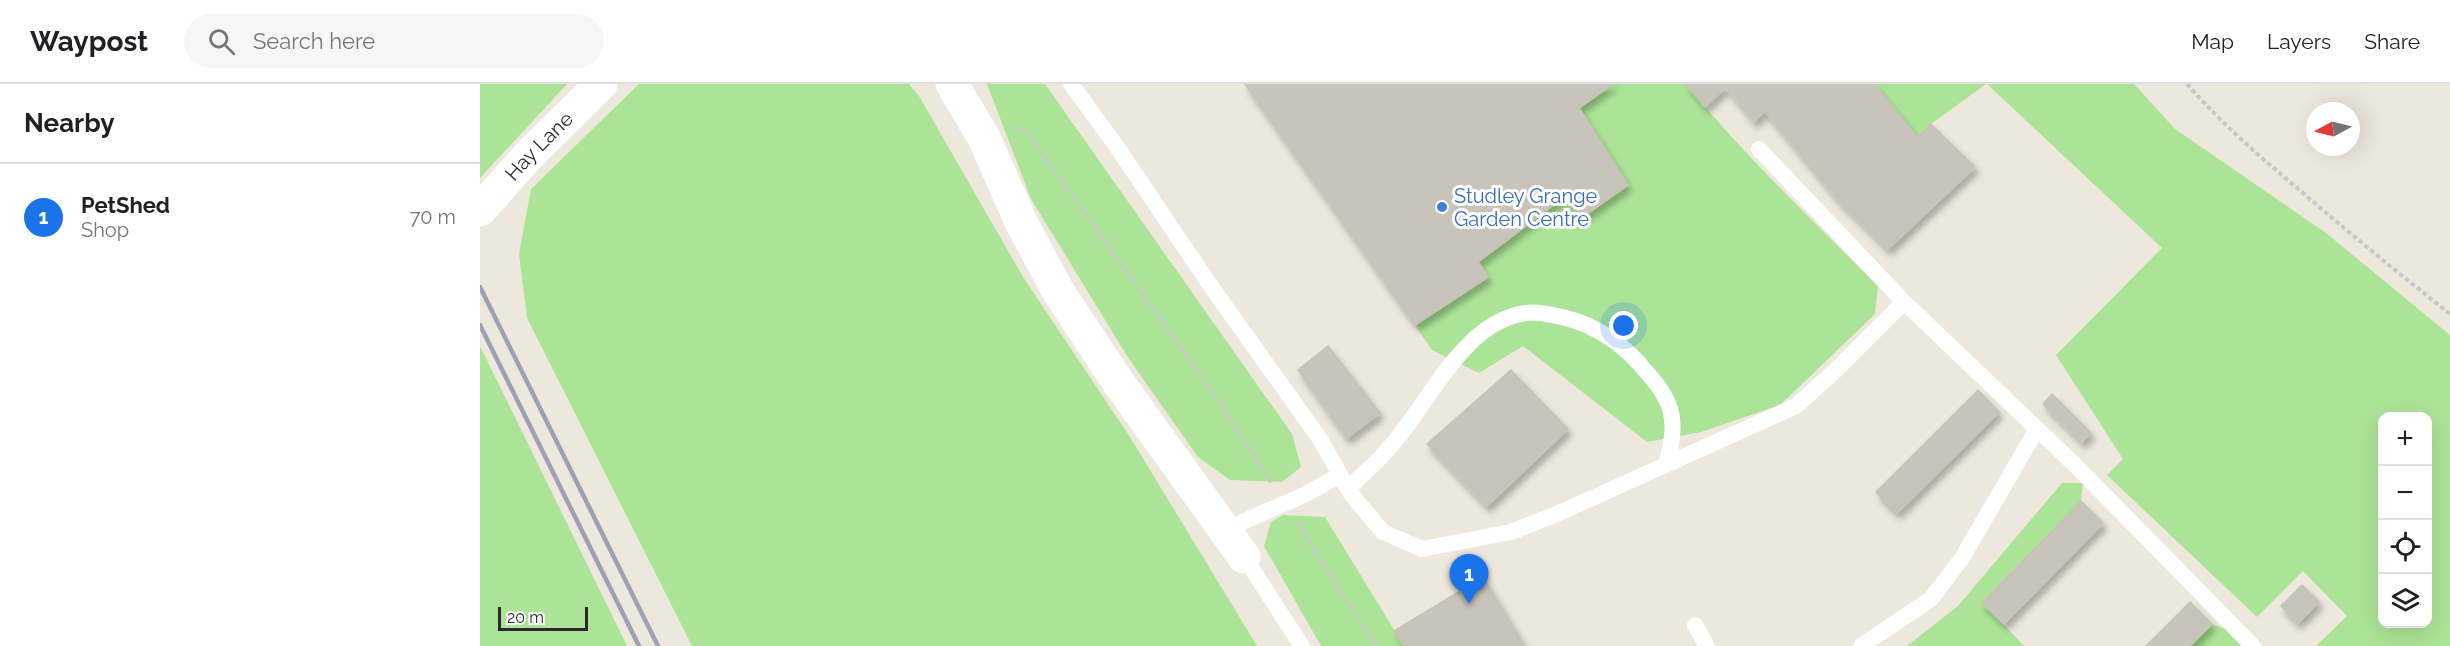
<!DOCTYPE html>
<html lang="en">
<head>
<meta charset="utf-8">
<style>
	:root { --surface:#fff; --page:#f6f6f6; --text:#202124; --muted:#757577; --line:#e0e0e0; --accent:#1a73e8 }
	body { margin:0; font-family:Raleway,sans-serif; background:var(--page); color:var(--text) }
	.controls { position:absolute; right:18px; bottom:18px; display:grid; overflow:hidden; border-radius:12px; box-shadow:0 6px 24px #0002 }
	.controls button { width:54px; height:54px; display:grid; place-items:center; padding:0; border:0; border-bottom:2px solid var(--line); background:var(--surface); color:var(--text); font:30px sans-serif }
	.compass { position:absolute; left:1826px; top:18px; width:54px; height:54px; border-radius:50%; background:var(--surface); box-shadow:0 6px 24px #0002; rotate:263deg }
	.scale { position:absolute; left:18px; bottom:15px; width:90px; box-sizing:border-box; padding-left:6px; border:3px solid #2a2a2a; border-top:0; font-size:16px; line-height:21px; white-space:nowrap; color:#2a2a2a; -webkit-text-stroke:4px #fff; paint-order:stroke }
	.you { position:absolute; left:1144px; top:242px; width:21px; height:21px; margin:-15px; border:4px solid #fff; border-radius:50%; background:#1a73e8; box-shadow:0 0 0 9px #1a73e833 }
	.badge { display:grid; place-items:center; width:39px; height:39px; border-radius:50%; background:var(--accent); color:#fff; font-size:20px; font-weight:700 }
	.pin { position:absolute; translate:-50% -50px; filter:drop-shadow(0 2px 3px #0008) }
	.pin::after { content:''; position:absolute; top:32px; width:21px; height:18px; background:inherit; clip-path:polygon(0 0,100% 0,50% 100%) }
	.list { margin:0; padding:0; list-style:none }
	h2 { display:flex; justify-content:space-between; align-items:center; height:78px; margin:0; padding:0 24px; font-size:26px }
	h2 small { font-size:20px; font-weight:400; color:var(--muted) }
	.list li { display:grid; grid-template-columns:39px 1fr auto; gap:18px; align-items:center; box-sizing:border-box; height:108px; padding:0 24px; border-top:2px solid var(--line) }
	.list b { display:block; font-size:22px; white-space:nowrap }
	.list p { margin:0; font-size:20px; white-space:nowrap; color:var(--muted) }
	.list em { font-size:20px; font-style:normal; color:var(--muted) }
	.icon { flex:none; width:33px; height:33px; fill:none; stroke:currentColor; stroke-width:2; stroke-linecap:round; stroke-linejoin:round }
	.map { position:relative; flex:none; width:1970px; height:562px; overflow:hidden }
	header { display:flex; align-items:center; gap:36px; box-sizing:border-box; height:84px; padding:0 30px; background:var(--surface); border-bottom:2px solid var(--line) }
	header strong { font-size:28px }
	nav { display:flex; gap:33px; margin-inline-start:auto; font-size:21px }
	.search { width:420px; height:54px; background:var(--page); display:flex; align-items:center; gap:15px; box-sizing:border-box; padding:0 21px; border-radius:33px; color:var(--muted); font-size:22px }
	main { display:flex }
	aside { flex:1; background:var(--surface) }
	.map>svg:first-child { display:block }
</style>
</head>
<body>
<header>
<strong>Waypost</strong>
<div class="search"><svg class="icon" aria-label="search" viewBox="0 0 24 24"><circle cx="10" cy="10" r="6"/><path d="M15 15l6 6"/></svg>Search here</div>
<nav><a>Map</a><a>Layers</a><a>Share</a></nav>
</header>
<main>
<aside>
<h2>Nearby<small></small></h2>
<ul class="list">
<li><span class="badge">1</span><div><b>PetShed</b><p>Shop</p></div><em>70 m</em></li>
</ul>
</aside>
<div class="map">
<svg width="1970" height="562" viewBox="0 0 1970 562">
	<defs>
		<filter id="shadow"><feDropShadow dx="3.5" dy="6" stdDeviation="3" flood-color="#0004"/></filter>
	</defs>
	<rect width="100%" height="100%" fill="#ede7dc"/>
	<path fill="#ace497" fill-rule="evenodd" d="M0,0H87L0,94Z
		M159,0H429L439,12L543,193L650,353L777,562H212L47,234L39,170L51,105Z
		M507,0H565L812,350L821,383L802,398L750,396L718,373L649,275L551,115Z
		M1133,0H1206C1265,72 1333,137 1398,202L1395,230L1300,321L1221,348L1167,358L1043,262L999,289L952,266L935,241L1008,192L998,178L1085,112L1101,134L1148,101L1099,24Z
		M1394,0H1506L1451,40L1438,54Z
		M1507,0H1654L1695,45L1846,149L1970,251V562H1836L1867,532L1823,487L1777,533L1627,391L1643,375L1576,271L1682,164ZM1902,332H1948V540H1902Z
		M0,263L5,272L147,562H0Z
		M1582,399H1603L1601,417L1502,518L1544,562H1427L1478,522Z
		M803,431L845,433L924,562H841L784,462L791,438Z
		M1732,540L1745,545L1761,562H1710Z"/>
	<path fill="#c8c3bb" stroke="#c8c3b5" stroke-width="1.5" filter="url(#shadow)" d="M765,0H1133L1099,24L1148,101L1101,134L1085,112L998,178L1008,193L935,241Z
		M1206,0H1394L1438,54L1451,40L1495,83L1408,165L1359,117L1285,27L1274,38L1246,3L1225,23Z
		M848,262L900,329L867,354L818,286Z
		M1031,286L1088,345L1007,422L947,360Z
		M1498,306L1519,328L1417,429L1396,408Z
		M1572,310L1611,349L1602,358L1563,320Z
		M1601,417L1623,439L1524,540L1502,519Z
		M1003,493L1045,562H924L914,547Z
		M1822,501L1839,518L1818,539L1801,522Z
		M1710,518L1732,540L1710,562H1666Z"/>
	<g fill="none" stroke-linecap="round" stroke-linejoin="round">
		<path stroke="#c8c8c8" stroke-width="4" stroke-dasharray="4.5 3" stroke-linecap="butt" d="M1707,0C1741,39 1778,71 1817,104C1867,147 1918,189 1970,230
			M535,43L544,47L549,51L724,296L792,400
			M817,439L896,562"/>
		<path stroke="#fff" stroke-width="16" d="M591,0L637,63L730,201L840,355L871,410L903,448L942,465L1031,448L1079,429L1316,322L1355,287L1424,218
			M1279,65L1424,218L1595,381L1773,562
			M868,405C882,391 897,378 910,363C949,320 982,238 1046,229C1056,227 1067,230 1077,232C1106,237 1135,254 1155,275C1190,313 1201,329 1186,380
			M744,446L824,411L860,391
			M764,473L822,562
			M1215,541L1227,562
			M1381,562L1451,515L1482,474L1557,345"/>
		<path stroke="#fff" stroke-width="33" d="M472,0L504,54L542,140L578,207L638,298L764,473"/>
		<path stroke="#fff" stroke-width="33" id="s1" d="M0,126L48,72L121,0"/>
		<path stroke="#9ea0b5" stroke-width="4.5" d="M0,203L178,562
			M0,241L159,562"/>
	</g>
	<circle fill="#3f7fe0" stroke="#fff" stroke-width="2" cx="962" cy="123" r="6"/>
	<g text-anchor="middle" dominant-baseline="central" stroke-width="6" stroke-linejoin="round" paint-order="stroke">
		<g font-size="20" fill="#2a2a2a" stroke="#fff">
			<text stroke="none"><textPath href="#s1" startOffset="87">Hay Lane</textPath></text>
		</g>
		<g font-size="20" fill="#366cbe" stroke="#fff" text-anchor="start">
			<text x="974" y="112">Studley Grange<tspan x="974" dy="23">Garden Centre</tspan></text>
		</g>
	</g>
</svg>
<div class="controls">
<button>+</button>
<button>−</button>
<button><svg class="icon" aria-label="locate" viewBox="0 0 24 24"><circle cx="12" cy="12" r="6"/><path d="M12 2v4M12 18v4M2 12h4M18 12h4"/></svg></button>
<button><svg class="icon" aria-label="layers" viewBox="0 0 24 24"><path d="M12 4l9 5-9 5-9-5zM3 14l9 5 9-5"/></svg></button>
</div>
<svg class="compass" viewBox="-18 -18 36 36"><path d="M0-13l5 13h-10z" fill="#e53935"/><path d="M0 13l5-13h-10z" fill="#757577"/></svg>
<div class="scale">20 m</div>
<div class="you"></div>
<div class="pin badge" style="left:989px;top:520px">1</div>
</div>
</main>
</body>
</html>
